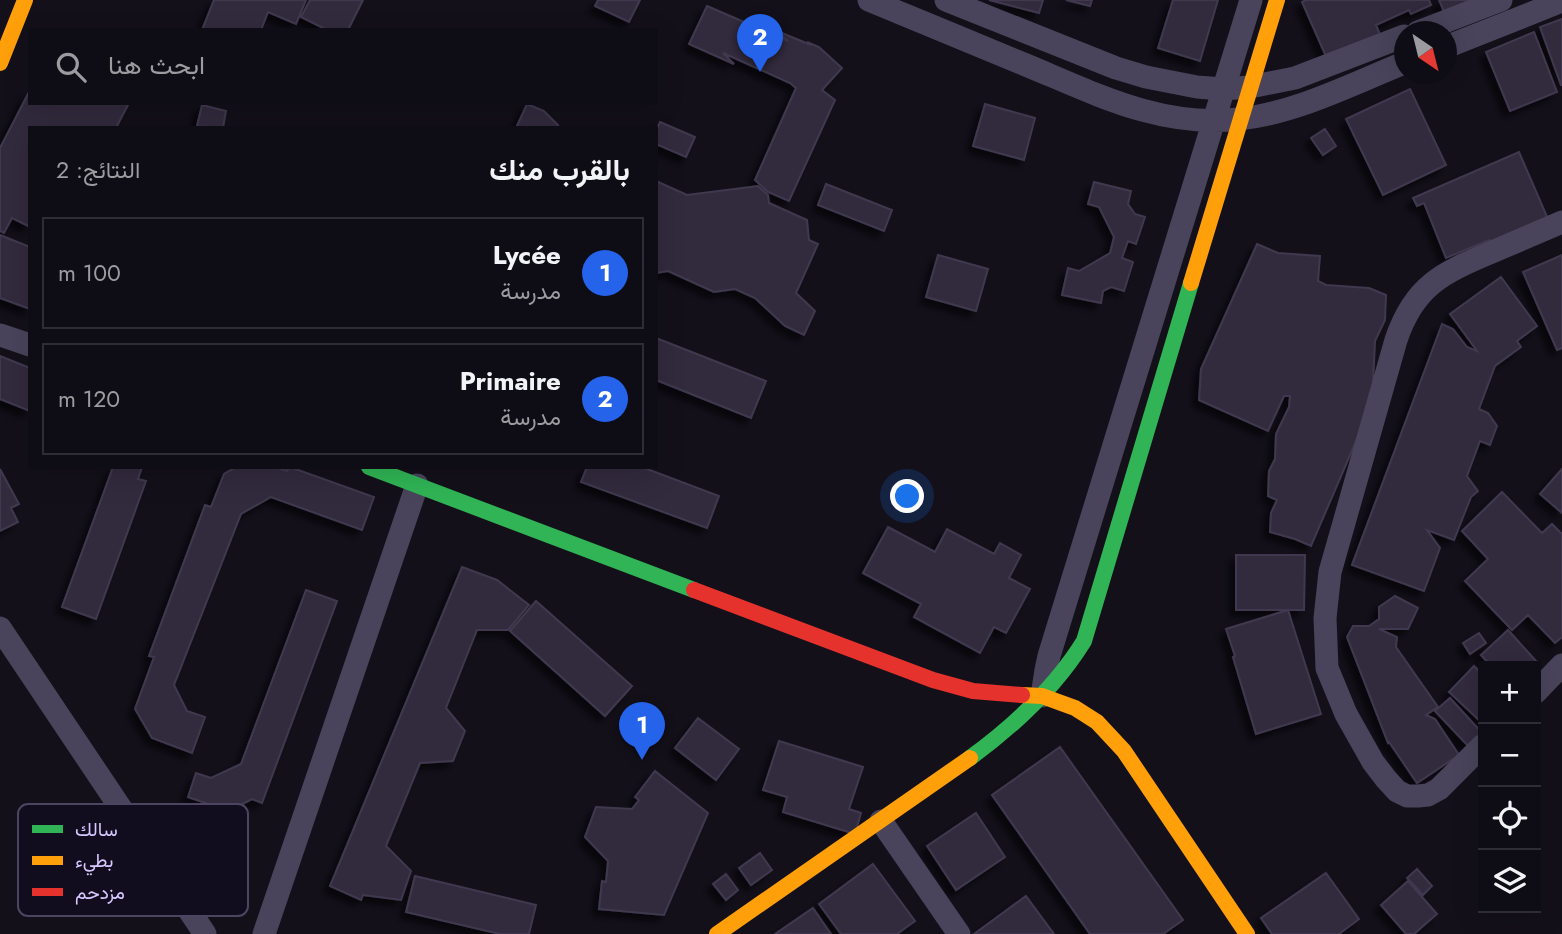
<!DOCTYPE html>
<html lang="ar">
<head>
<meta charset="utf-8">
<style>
	:root { --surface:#0e0c14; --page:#1c1a22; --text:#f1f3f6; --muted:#9b9ba0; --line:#2e2c34; --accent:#2563eb }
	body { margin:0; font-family:Jost,Vazirmatn,sans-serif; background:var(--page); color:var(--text); direction:rtl }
	.controls { position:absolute; right:21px; bottom:21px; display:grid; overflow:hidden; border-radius:0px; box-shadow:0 7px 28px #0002 }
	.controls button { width:63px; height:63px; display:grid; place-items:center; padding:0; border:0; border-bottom:2px solid var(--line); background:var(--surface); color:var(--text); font:35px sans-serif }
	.compass { position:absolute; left:1394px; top:21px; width:63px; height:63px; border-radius:50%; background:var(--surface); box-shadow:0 7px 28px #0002; rotate:145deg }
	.you { position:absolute; left:908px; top:497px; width:24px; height:24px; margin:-18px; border:5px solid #fff; border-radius:50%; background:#1a73e8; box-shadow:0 0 0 10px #1a73e833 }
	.badge { display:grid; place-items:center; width:46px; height:46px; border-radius:50%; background:var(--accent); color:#fff; font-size:23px; font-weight:700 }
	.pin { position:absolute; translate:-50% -58px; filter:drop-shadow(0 2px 4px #0008) }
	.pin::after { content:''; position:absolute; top:37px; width:24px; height:21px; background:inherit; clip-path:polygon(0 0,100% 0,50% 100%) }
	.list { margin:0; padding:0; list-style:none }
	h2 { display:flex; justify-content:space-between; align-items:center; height:91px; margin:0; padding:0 28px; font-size:30px }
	h2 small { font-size:23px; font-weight:400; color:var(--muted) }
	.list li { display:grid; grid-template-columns:46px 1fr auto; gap:21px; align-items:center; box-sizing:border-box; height:112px; margin:0 14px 14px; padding:0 14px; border:2px solid var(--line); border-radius:0px }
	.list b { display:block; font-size:26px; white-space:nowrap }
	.list p { margin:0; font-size:23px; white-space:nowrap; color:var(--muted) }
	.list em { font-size:23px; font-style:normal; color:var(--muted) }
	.icon { flex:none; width:38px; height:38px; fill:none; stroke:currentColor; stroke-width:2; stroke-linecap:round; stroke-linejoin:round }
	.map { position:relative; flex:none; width:1562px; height:934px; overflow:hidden; direction:ltr }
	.search { position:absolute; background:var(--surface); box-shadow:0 7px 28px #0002; left:28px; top:28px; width:630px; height:77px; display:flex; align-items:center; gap:18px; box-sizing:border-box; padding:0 24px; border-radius:0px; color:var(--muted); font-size:26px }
	.panel { position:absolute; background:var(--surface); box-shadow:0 7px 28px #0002; left:28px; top:126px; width:630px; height:343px; border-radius:0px; direction:rtl }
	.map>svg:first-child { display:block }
</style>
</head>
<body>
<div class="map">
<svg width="1562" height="934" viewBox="0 0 1562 934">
	<defs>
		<filter id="shadow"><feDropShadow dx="-6" dy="6" stdDeviation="3.5" flood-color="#0009"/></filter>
	</defs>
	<rect width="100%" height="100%" fill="#13101a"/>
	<path fill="#312c3d" stroke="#40394f" stroke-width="2" filter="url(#shadow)" d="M214,0H306L296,24L268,12L261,30H202Z
		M310,0H363L348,30H327L301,17Z
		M598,0H640L629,22L595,6Z
		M989,0H1043L1039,13Z
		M1066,0H1092L1090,6Z
		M1173,0H1218L1200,61L1158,48Z
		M1306,0H1429L1431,5L1411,14L1409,10L1376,25L1381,37L1328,61L1302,2Z
		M1439,0H1478L1445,14Z
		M707,6L788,41L777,31L811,45L807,42L819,47L842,68L822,90L835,100L789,201L768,192L755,180L796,88L790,83L723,53L734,64L689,44Z
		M1562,19V85H1561L1540,27Z
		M1534,32L1557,92L1510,111L1486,52Z
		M1410,89L1446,165L1383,195L1346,119Z
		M30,90V103H129L116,128H30V222L28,226L12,218L4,233L0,231V148Z
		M527,104L544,111L558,125L559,128H516Z
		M985,104L1035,118L1024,160L973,146Z
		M202,105L226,111L223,128H207L197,126Z
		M660,122L695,137L686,157L656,144V131Z
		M1325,129L1336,146L1323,155L1311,138Z
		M1519,152L1548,219L1490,244L1489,240L1446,258L1424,203L1417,206L1413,198Z
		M656,181L687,195L758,186L768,195L769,203L807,220L809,240L818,244L796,293L815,311L804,335L785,326L755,298L735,289L714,292L668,271L656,273Z
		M1094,182L1131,191L1128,204L1135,214L1145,217L1136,244L1128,241L1122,258L1133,262L1124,291L1111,287L1103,291L1101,303L1062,295L1068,268L1079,271L1110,253L1114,237L1099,207L1088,204Z
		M826,184L892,210L884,231L818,205Z
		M0,235L30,247V309L0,298Z
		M1257,244L1278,253L1320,256L1318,281L1326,285L1369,288L1386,295L1385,320L1375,341L1372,404L1311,546L1295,539L1270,532L1271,513L1277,500L1268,496L1269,471L1275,459L1276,434L1289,407L1290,396H1284L1268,431L1199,400L1201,369Z
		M938,255L988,269L976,311L926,297Z
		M1562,255V348L1557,350L1523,272Z
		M1501,277L1537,326L1517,341L1521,347L1495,366L1479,409L1488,413L1497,426L1490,445L1480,441L1467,476L1478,491L1471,497L1454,540L1427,530L1440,548L1424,591L1352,565L1442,324L1453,329L1467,347L1477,351L1450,314Z
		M656,338L766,381L751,418L656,380Z
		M0,356L30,368V411L0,399Z
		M113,467H142L138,479L146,481L96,619L62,607Z
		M236,467H276L287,471L289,467H290L374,497L362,530L271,497L241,514L174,685L187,711L205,717L192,753L152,738L135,709L154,657L149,656L205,505L211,507L224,474Z
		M587,467H642L719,496L707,528L581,482Z
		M0,469L19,504L11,508L18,522L0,531Z
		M1562,469V513L1540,494Z
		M1502,492L1542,533L1552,524L1562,534V637L1555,643L1528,615L1512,630L1465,581L1488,559L1462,531Z
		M888,527L935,552L947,529L994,554L1000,543L1021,555L1009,578L1030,589L1006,633L994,627L980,653L914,617L921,604L863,573Z
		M1236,555H1305L1304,610H1236Z
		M462,567L497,580L529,605L508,630H477L446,708L465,731L453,761L420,763L386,846L411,871L401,900L363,895L361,900L330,886Z
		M306,590L337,601L262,803L252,799L229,811L188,797L196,773L211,778L241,764Z
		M1395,596L1418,608L1408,629H1379L1397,637L1396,647L1438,707L1426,715L1435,719L1459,755L1417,783L1389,742L1388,743L1347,637L1353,626H1369L1379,619V607Z
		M536,601L632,686L605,716L510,631Z
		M1288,610L1321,714L1256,734L1233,657L1235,656L1226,629Z
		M1508,630L1536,661L1530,666H1491L1481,655Z
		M1479,633L1486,643L1470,654L1463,643Z
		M1474,666L1483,675V724L1449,692Z
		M1450,698L1483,734L1468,746L1435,711Z
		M698,718L739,749L716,780L675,748Z
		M779,741L863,767L849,809L861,813L855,834L783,812L787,797L763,790Z
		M1060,747L1183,920L1163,934H1090L992,795Z
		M655,771L708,813L664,915L599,909L602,881L606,882L608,861L585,837L596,807L632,809L639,800L635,797Z
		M976,813L1005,857L956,890L927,846Z
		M760,853L772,870L751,885L739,868Z
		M873,864L915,921L897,934H841L819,904Z
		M1417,869L1432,886L1423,895L1407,878Z
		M1326,873L1359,919L1339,934H1272L1261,918Z
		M726,874L738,890L726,900L713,884Z
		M415,876L536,905L529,934H500L406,912Z
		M1408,881L1437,914L1414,934H1406L1381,905Z
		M1026,896L1054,934H974Z
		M813,908L831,934H775Z"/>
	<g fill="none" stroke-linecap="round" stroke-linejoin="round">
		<path stroke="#49445b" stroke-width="23" d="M869,0C921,22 974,43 1026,65C1096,94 1161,128 1239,119C1296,113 1352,84 1404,63
			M946,0L1116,68L1146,77L1197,87L1223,89L1250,87L1295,78L1404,36
			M1418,32L1501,0
			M1446,47L1562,1
			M0,335L30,345
			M0,628L205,934
			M1536,692L1562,665
			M1042,696L1046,670L1049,656L1251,0
			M1483,745L1439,789L1428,795L1418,796H1407L1397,791L1386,779L1373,762L1346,714L1327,668L1325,618L1330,572L1396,340C1414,286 1442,273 1492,252C1515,242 1539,232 1562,222
			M881,821L959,934
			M264,934L417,485"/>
		<path stroke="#30b455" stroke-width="16" d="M369,467L694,590
			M970,758C1015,725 1055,688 1084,641L1191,283"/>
		<path stroke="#ff9f0a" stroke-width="16" d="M0,63L25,0
			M1191,283L1277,0
			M1022,695L1042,696L1075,708L1097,722L1124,751L1247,934
			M717,934L970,758"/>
		<path stroke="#e5322d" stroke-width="16" d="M694,590L933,680L973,691L1022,695"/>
	</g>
	<rect x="18" y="804" width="230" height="112" rx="10" fill="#110c1e" stroke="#4c4562" stroke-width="2"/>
	<rect x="32" y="825" width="31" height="8" fill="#30b455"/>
	<rect x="32" y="856" width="31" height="9" fill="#ff9f0a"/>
	<rect x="32" y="888" width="31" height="8" fill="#e5322d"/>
	<g font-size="19" fill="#d6c9ff">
		<text x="75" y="836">سالك</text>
		<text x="75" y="867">بطيء</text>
		<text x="75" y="899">مزدحم</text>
	</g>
</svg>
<div class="controls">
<button>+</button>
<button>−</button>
<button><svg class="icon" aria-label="locate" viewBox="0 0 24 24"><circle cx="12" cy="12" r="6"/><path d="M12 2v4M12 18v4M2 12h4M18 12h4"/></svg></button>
<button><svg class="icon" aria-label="layers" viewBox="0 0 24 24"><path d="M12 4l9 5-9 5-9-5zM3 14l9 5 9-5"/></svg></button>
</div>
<svg class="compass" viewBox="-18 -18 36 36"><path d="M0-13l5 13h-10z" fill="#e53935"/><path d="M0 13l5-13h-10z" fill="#9b9ba0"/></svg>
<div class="you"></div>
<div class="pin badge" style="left:642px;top:760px">1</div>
<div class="pin badge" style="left:760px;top:72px">2</div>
<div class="search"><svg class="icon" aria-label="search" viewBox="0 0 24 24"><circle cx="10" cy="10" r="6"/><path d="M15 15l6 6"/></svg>ابحث هنا</div>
<section class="panel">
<h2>بالقرب منك<small>النتائج: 2</small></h2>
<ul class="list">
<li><span class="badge">1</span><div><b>Lycée</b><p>مدرسة</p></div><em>100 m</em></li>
<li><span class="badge">2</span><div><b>Primaire</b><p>مدرسة</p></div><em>120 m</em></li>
</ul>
</section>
</div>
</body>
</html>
